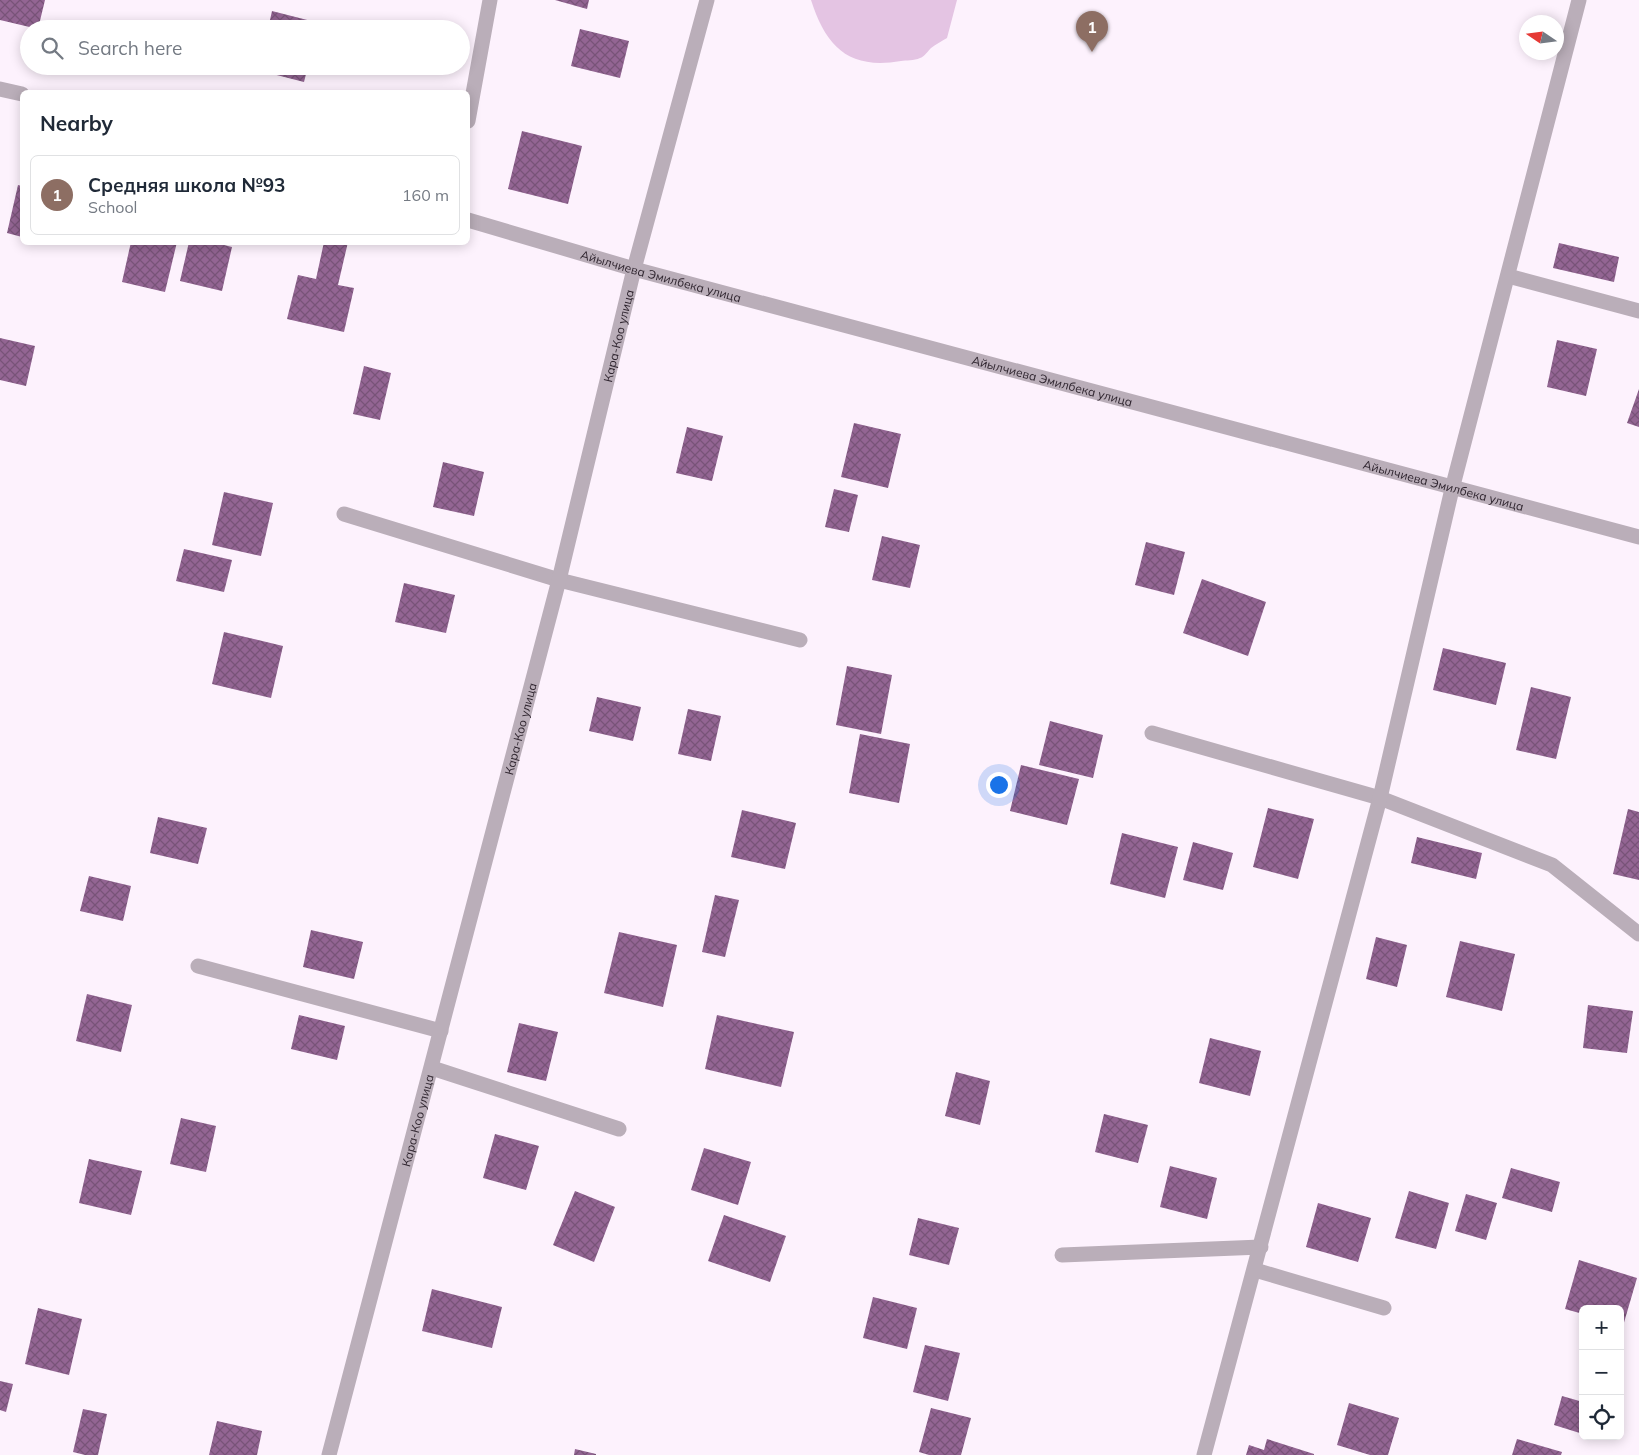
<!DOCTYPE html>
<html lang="en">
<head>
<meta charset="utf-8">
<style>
	:root { --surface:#fff; --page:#f2f2f3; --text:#1f2937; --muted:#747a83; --line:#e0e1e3; --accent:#7c3aed }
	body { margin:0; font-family:Mulish,sans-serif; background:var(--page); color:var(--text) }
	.controls { position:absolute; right:15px; bottom:15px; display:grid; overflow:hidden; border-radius:8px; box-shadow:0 2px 12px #0003 }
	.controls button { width:45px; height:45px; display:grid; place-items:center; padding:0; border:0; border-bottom:1px solid var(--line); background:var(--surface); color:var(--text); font:25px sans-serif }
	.compass { position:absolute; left:1519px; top:15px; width:45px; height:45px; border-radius:50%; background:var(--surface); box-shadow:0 2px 12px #0003; rotate:283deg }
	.you { position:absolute; left:998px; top:784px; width:18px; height:18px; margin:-12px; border:4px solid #fff; border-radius:50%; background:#1a73e8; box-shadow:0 0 0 8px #1a73e833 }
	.badge { display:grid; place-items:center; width:32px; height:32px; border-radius:50%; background:var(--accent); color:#fff; font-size:16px; font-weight:700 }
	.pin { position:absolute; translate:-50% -41px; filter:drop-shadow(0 1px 2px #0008) }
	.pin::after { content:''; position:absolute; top:26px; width:18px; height:15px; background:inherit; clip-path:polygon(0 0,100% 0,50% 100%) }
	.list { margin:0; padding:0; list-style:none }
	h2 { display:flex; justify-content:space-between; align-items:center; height:65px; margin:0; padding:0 20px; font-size:21px }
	h2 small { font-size:16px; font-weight:400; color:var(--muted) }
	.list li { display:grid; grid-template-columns:32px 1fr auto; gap:15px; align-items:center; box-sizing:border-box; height:80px; margin:0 10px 10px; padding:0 10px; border:1px solid var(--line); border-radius:8px }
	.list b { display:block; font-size:19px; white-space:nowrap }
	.list p { margin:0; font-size:16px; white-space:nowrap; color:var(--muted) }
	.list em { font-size:16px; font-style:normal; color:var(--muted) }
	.icon { flex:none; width:28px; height:28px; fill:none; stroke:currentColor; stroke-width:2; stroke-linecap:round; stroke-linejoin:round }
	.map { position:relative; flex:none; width:1639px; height:1455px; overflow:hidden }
	.search { position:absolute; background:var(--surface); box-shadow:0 2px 12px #0003; left:20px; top:20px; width:450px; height:55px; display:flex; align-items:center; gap:12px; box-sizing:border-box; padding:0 18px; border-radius:28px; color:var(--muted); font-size:19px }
	.panel { position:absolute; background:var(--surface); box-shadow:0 2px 12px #0003; left:20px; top:90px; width:450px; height:155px; border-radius:8px }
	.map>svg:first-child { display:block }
</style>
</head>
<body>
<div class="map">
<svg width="1639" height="1455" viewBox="0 0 1639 1455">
	<defs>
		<pattern id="building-cross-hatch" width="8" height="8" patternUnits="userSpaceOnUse" patternTransform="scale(1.25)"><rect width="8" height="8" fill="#936593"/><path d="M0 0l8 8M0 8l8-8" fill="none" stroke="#785378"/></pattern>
	</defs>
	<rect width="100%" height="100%" fill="#fdf2fd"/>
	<path fill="#e4c4e3" d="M811,0H957L947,38C942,41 936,44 931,48C928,51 924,57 920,58C914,61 906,60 901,61C849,70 826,47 811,0Z"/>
	<path fill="url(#building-cross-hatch)" d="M0,0H45L38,29L0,20Z
		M555,0H589L587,9Z
		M272,11L319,23L317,29H268Z
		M580,29L629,41L620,78L571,66Z
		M258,66H308L304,82L257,70Z
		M522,131L582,146L568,204L508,189Z
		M18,185L22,186V237L7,233Z
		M131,242H177L165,292L122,282Z
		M189,242H212L232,247L222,291L180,281Z
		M324,242H348L338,285L354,288L344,332L287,319L298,275L316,279Z
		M1559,243L1619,257L1614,282L1553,268Z
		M0,338L35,346L26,386L0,380Z
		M1557,340L1597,349L1586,396L1547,387Z
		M364,366L391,373L380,420L353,414Z
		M1639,389V427L1627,423Z
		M854,423L901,434L888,488L841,477Z
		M687,427L723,436L712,481L676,473Z
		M443,462L484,472L474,516L433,507Z
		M834,489L858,495L849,532L825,527Z
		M224,492L273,503L261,556L212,545Z
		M882,536L920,545L910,588L872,580Z
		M1146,542L1185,552L1174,595L1135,585Z
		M184,549L232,560L224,592L176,581Z
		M1202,579L1266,602L1248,656L1183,633Z
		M404,583L455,595L446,633L395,622Z
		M224,632L283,646L271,698L212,684Z
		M1443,648L1506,663L1496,705L1433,690Z
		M847,666L892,675L881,734L836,725Z
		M1531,687L1571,697L1556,759L1516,750Z
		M597,697L641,707L633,741L589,731Z
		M688,709L721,716L711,761L678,754Z
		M1050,721L1103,735L1093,778L1039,765Z
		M860,734L910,744L899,803L849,793Z
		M1021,765L1079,779L1067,825L1010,811Z
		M1268,808L1314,819L1298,879L1253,867Z
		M1628,809L1639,812V880L1613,874Z
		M742,810L796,823L785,869L731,857Z
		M158,817L207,828L198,864L150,853Z
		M1122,833L1178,847L1165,898L1110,884Z
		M1417,837L1482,853L1476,879L1411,863Z
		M1193,842L1233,853L1223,890L1183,880Z
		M89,876L131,886L123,921L80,911Z
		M715,895L739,900L725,957L702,952Z
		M311,930L363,942L354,979L303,967Z
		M619,932L677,945L663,1007L604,993Z
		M1376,937L1407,945L1397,987L1366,979Z
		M1460,941L1515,954L1502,1011L1446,997Z
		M87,994L132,1005L121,1052L76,1041Z
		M1588,1005L1633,1011L1627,1053L1583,1048Z
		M299,1015L345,1026L337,1060L291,1049Z
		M717,1015L794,1032L781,1087L705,1069Z
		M519,1023L558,1032L546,1081L507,1072Z
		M1210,1038L1261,1051L1250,1096L1199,1083Z
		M956,1072L990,1081L980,1125L945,1116Z
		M1104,1114L1148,1125L1138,1163L1095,1152Z
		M181,1118L216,1126L206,1172L170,1164Z
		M495,1134L539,1146L526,1190L483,1178Z
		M704,1148L751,1162L738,1205L691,1190Z
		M89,1159L142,1171L131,1215L79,1203Z
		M1170,1166L1217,1178L1207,1219L1160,1207Z
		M1511,1168L1560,1182L1552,1212L1502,1198Z
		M575,1191L615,1207L594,1262L553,1245Z
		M1409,1191L1449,1203L1436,1249L1395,1238Z
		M1466,1194L1497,1203L1486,1240L1455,1231Z
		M1318,1203L1371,1218L1358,1262L1306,1247Z
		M724,1215L786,1236L770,1282L708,1261Z
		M918,1218L959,1228L949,1265L909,1255Z
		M1579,1260L1637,1278L1623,1326L1620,1325V1309H1583V1314L1565,1309Z
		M432,1289L502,1307L492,1348L422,1331Z
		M873,1297L917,1308L907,1349L863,1338Z
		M38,1308L82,1319L69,1375L25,1364Z
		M925,1345L960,1353L948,1401L913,1392Z
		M0,1381L13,1384L6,1412L0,1410Z
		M1562,1396L1583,1402V1434L1554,1425Z
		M1349,1403L1399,1418L1388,1455H1370L1337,1445Z
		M931,1408L971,1418L961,1455H929L919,1452Z
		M83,1409L107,1414L98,1455H85L73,1452Z
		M217,1421L262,1431L257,1455H209Z
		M1267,1439L1314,1454V1455H1246L1249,1445L1264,1450Z
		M1517,1439L1562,1452L1561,1455H1512Z
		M575,1449L596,1454V1455H574Z"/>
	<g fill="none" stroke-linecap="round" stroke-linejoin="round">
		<g stroke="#baaeb9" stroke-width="15">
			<path d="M0,89L22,94"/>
			<path d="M468,121L490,0"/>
			<path id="s1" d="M468,220L634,269L1639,537"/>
			<path d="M1508,276L1639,311"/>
			<path d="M344,514L559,580L800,640"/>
			<path d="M1152,733L1380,798L1552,865L1639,934"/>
			<path d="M198,966L441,1031"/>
			<path d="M432,1068L619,1129"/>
			<path d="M1062,1255L1261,1247"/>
			<path d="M1255,1270L1384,1308"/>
			<path id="s2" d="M329,1455L559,580L634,269L707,0"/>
			<path d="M1204,1455L1380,798L1452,489L1579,0"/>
		</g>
	</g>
	<g text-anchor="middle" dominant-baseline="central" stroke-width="5" stroke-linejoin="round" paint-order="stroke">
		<g font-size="12" fill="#2f252f" stroke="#fff">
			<text stroke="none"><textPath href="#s1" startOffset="201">Айылчиева Эмилбека улица</textPath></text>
			<text stroke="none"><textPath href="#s2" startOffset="1156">Кара-Коо улица</textPath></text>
			<text stroke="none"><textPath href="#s1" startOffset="606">Айылчиева Эмилбека улица</textPath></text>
			<text stroke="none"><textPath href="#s1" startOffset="1011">Айылчиева Эмилбека улица</textPath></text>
			<text stroke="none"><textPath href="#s2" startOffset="751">Кара-Коо улица</textPath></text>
			<text stroke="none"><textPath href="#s2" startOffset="346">Кара-Коо улица</textPath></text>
		</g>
	</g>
</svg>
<div class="controls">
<button>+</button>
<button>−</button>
<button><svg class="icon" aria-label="locate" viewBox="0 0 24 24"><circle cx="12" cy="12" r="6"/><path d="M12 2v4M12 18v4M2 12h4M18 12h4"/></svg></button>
</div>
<svg class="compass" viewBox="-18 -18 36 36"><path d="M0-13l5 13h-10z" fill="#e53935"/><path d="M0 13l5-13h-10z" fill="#747a83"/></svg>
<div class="you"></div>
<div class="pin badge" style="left:1092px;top:52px;background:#8d6e63">1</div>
<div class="search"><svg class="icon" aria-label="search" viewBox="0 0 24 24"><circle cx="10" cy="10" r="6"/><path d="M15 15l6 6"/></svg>Search here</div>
<section class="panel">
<h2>Nearby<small></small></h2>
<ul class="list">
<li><span class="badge" style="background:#8d6e63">1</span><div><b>Средняя школа №93</b><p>School</p></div><em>160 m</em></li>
</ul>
</section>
</div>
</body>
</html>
